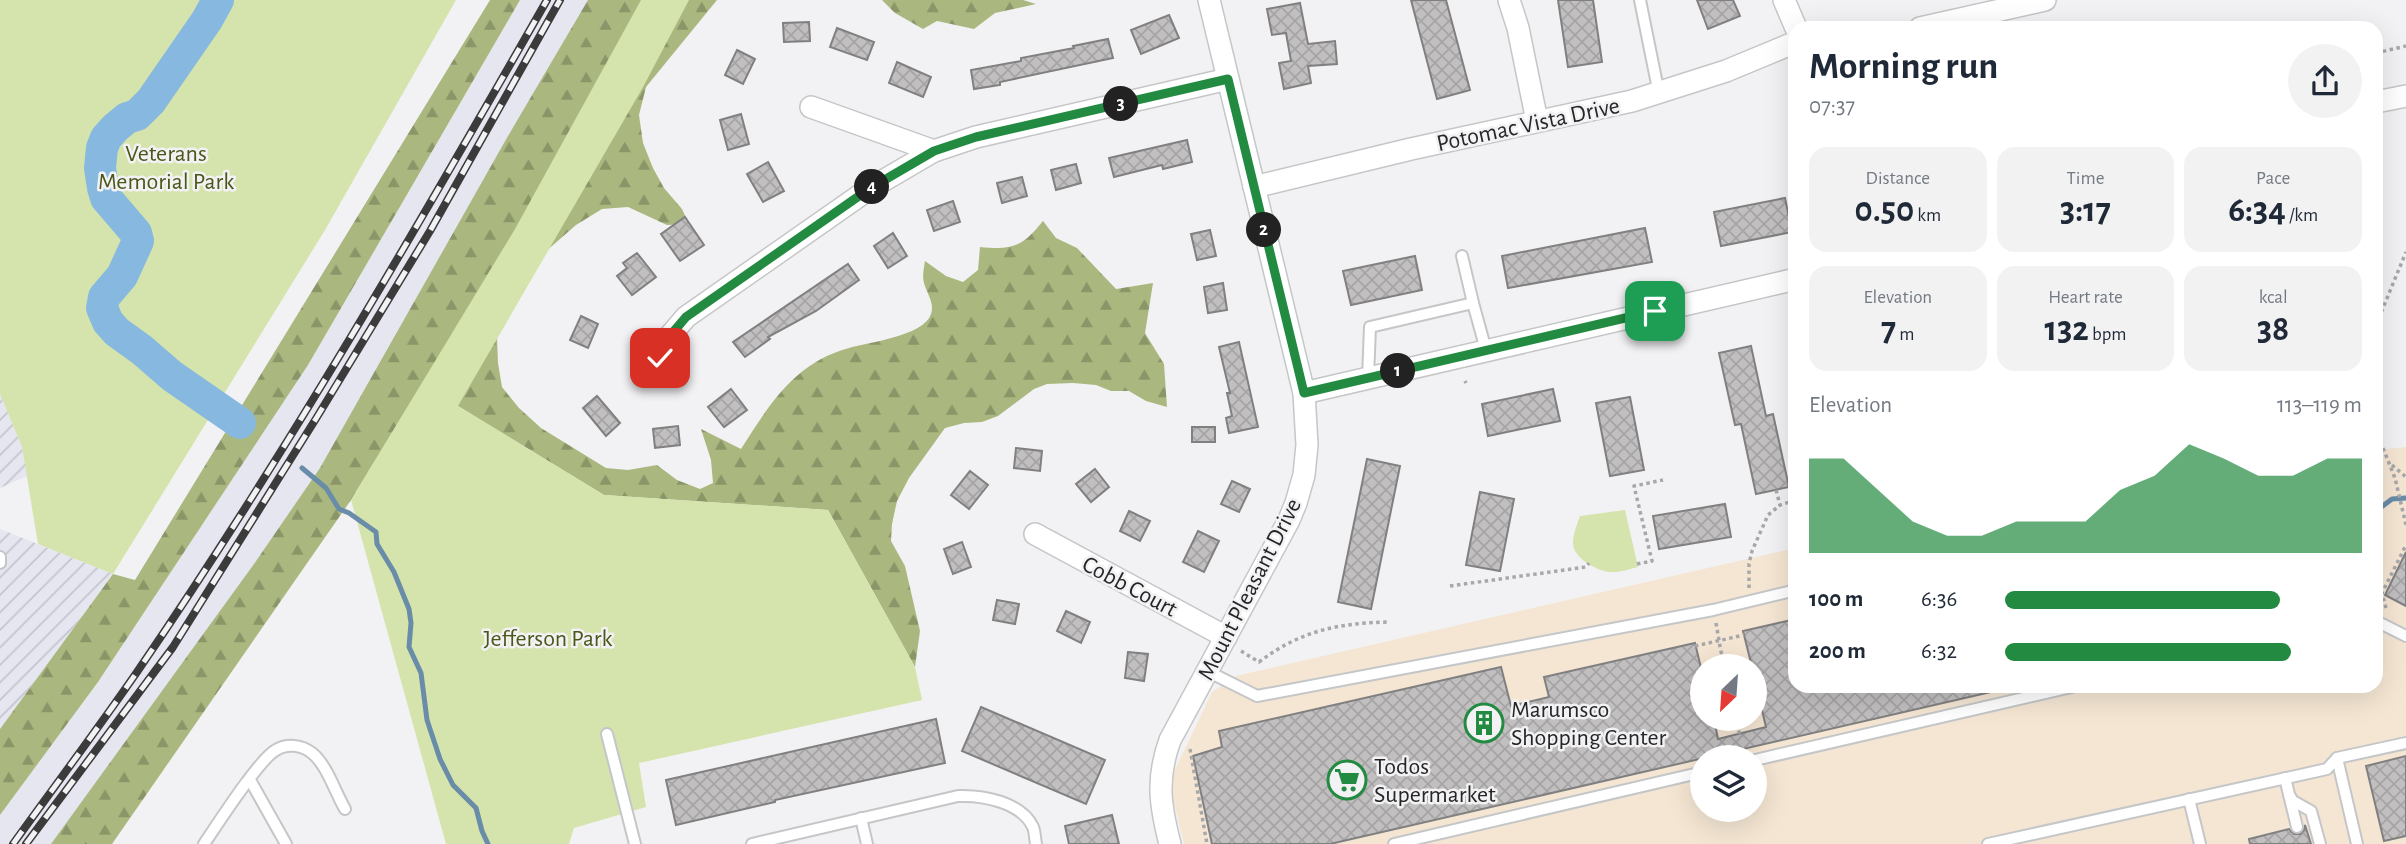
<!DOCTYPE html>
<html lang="en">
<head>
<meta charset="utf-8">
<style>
  body { margin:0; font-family:"Alegreya Sans",sans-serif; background:#f2f2f3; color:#1f2937; height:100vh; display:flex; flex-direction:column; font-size:26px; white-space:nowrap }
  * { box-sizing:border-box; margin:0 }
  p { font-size:23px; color:#747a83 }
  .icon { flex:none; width:38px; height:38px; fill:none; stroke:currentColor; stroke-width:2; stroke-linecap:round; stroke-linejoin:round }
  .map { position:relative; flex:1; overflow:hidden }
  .sheet { position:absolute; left:1788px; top:21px; width:595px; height:672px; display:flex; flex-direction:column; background:#fff; border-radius:21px; box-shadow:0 7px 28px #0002 }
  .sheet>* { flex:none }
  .needle { width:46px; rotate:205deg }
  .buttons { position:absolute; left:1690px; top:654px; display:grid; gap:14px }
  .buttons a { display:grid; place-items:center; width:77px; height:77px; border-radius:50%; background:#fff; box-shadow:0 7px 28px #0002; font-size:35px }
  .pin { position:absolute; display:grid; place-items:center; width:60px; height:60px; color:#fff; margin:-30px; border-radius:14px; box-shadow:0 4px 10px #0006 }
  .km { position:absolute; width:35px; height:35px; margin:-18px; border-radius:50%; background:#222; color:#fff; font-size:19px; line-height:35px; text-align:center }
  .round { display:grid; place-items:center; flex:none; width:74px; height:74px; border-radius:37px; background:#f2f2f3 }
  .headline { display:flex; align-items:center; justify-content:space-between; height:119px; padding:0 21px }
  h1 { font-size:38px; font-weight:700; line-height:52px }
  .figures { display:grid; grid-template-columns:repeat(3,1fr); gap:10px; height:119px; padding:7px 21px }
  .figures div { display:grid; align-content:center; border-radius:18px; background:#f2f2f3; text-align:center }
  .figures b { font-size:35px; font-weight:700 }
  .figures small { font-size:19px; font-weight:400 }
  .figures p { font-size:19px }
  .chart { height:196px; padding:14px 21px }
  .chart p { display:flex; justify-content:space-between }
  .chart svg { width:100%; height:126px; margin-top:7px; fill:#238b41; opacity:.7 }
  ul { padding:0 21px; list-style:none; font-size:23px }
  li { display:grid; grid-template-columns:112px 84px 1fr; align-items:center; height:52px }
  li i { height:18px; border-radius:9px; background:#238b41 }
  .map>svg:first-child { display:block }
</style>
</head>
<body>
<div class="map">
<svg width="2406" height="844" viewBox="0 0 2406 844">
  <defs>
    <pattern id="industrial-furrows" width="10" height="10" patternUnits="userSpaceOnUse" patternTransform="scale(1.75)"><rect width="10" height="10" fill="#e5e6f0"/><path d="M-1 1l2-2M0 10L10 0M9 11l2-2" fill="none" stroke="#c4c5ce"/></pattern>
    <pattern id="forest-firs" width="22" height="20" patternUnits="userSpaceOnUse" patternTransform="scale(1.75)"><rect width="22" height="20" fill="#aab87f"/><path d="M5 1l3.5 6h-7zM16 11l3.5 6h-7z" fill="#8a9568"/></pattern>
    <pattern id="building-cross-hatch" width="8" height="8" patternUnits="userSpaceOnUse" patternTransform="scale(1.75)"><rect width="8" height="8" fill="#c1bfc0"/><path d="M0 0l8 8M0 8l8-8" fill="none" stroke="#a6a4a5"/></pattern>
  </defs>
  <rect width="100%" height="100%" fill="#f2f2f4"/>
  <!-- commercial -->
  <path fill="#f5e6d3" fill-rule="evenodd" d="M2406,447V844H1184L1172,795V776L1212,692L1236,676L1795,548L1796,686H2376L2377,450ZM1703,667H1755V719H1703ZM1703,758H1755V810H1703Z"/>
  <!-- industrial -->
  <g fill="url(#industrial-furrows)">
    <path d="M0,394L22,447L27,476L0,488Z"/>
    <path d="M0,529L113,574L0,729Z"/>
  </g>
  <!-- built -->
  <path fill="#e5e6f0" d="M520,0H606L395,359L79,824L64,844H0V815L98,682L308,365Z"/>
  <!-- forest -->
  <g fill="url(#forest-firs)">
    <path d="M490,0H520L308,365L98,682L0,815V729L113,574L135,580Z"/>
    <path d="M588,0H717L646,87L639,115L643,143L653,168L664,188L682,209L689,224L667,225L628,207L602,209L576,225L512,281L497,337L498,363L502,387L519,408L541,428L606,468L628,470L657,465L677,480L700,489L713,483L711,460L701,429L741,449C770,404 794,363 849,348C869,342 924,336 931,314C935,303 926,292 924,283C922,276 924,268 925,261L946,276L963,282L978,270L980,247C1013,250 1022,247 1043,221L1056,238L1077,248L1116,289L1153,283L1145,333L1164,364L1167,407L1146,401L1129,391H1111L1096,385L1073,383L1047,384L1034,389L998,416L982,422L964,423L945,428L909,478L897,501L892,524L891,541L905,566L920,631L915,667L828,510L604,495L458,406L423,382L351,500L112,844H51L254,564L320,468L508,136Z"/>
    <path d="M882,0H1023L1036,4L995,13L974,29L937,21L923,29L895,13Z"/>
  </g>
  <!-- park -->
  <g fill="#d5e3ac">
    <path d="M0,0H456L325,230L113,574L38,544L22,447L0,394Z"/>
    <path d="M641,0H689L642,89L458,406L604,495L828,510L915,667L922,700L639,763L646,807L574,828L569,844H446L351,500L515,229Z"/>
    <path d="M1625,510L1638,567C1629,569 1619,573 1610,572C1597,571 1573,558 1573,543C1573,535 1577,524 1580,516Z"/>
  </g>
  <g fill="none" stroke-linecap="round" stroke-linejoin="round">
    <!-- stream -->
    <g stroke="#698ca8" stroke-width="5">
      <path d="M302,468L326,488L339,509L349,513L376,532L377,544L394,572L409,609L411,623L409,647L421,673L427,720L440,759L453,785L476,808L482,831L488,844"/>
      <path d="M2376,511L2392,499L2406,498"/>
    </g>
    <!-- river -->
    <path stroke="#86b8e0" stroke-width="32" d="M218,0L207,20L151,101L137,115L127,118L115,128L106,138L102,148L100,168L103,188L106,198L136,233L138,241L122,276L104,297L102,308L108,322L117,332L142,350L172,376L240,423"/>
  </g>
  <!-- building -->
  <g fill="url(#building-cross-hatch)" stroke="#818081" stroke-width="2">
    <path d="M1411,0H1446L1470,90L1437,99Z"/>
    <path d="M1558,0H1593L1602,62L1568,67Z"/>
    <path d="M1697,0H1733L1740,16L1708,29Z"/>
    <path d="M1300,3L1308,44L1335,41L1337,64L1308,66L1311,83L1284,89L1279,63L1291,61L1286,33L1272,35L1267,9Z"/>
    <path d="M1169,15L1179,38L1141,54L1131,30Z"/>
    <path d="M809,22L810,41L784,42L783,23Z"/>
    <path d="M837,28L874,42L867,60L830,47Z"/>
    <path d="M1108,39L1113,58L1000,82V85L974,89L971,70L1021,61V58L1074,48L1073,46Z"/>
    <path d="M737,50L755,59L743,84L725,75Z"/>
    <path d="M897,62L931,77L923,97L889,83Z"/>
    <path d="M741,114L749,144L728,150L720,120Z"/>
    <path d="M1187,140L1192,162L1163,169L1162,165L1114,177L1109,158Z"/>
    <path d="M768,162L784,191L763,202L747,174Z"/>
    <path d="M1076,164L1081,183L1056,190L1051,170Z"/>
    <path d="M1022,177L1027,196L1002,203L997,183Z"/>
    <path d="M1785,198L1792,232L1721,246L1714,212Z"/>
    <path d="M953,201L960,222L934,231L927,210Z"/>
    <path d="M685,217L704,245L680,261L661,234Z"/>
    <path d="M1645,228L1652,262L1508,288L1502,256Z"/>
    <path d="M1210,230L1216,256L1197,260L1191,234Z"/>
    <path d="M893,233L907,256L888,268L874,246Z"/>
    <path d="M637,253L656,277L632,295L617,276L627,268L623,263Z"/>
    <path d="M1415,256L1422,290L1351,305L1343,271Z"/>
    <path d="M848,264L859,280L816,311L768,337L770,339L745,357L733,342Z"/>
    <path d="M1223,283L1227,310L1208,313L1204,287Z"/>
    <path d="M581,316L598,324L588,348L570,340Z"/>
    <path d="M1239,342L1258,427L1229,433L1226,418L1232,416L1227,393H1230L1219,347Z"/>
    <path d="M1751,346L1766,416L1773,414L1789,487L1756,494L1741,424L1735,425L1719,353Z"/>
    <path d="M731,389L747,410L724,427L708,407Z"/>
    <path d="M1553,389L1560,421L1488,436L1482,404Z"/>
    <path d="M597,396L620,423L606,436L583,408Z"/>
    <path d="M1630,397L1644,470L1610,476L1596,403Z"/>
    <path d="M678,426L680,445L655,448L653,429Z"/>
    <rect x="1192" y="427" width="23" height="15"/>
    <path d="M1016,448L1042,451L1040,471L1014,468Z"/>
    <path d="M1367,459L1400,466L1371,609L1338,602Z"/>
    <path d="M1095,469L1109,487L1091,502L1076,484Z"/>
    <path d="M970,471L988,485L969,509L951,495Z"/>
    <path d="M1232,481L1250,489L1239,512L1221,504Z"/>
    <path d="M1480,492L1514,499L1500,571L1466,565Z"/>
    <path d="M1725,504L1731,537L1659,549L1653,516Z"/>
    <path d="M1129,511L1150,521L1140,541L1120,531Z"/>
    <path d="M1198,531L1219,541L1204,572L1183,562Z"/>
    <path d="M962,542L971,567L953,574L944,549Z"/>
    <path d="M2406,552V606L2385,595Z"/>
    <path d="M997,600L1019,604L1015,624L993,620Z"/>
    <path d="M1066,611L1090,622L1081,643L1057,631Z"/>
    <path d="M1796,619V686H1990L1991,692L1330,844H1212L1193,756L1222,747L1219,731L1501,667L1511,706L1549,697L1544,677L1695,643L1703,676V719H1714L1718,739L1766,727L1755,681V667H1752L1743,631Z"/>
    <path d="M1128,652L1148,654L1144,681L1125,678Z"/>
    <path d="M981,707L1105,760L1086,804L962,751Z"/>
    <path d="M936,719L945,763L775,800V802L676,825L666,780Z"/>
    <path d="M2406,756V836L2384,841L2366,766Z"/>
    <path d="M1112,815L1119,844H1069L1065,826Z"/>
    <path d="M2305,825L2311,844H2250L2249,839L2289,829L2294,834H2300L2304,830Z"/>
  </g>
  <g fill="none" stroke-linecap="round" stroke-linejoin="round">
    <defs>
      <g id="lane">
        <path d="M1640,0L1659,94"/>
        <path d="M1462,256L1473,303"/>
        <path d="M1368,378L1370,327L1473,303L1486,350"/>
        <path d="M0,557V563"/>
        <path d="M2376,621L2406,636"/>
        <path d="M1207,671L1257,696L1713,610L1796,590"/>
        <path d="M607,734L635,844"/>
        <path d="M2337,758L2357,844"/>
        <path d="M1755,760L2076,686"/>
        <path d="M2285,778L2297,827"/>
        <path d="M250,780L286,844"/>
        <path d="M2289,795L2293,801L2311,811L2320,844"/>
        <path d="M2189,799L2200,844"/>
        <path d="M861,818L867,844"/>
        <path d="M204,844C217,825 259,759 276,750C287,743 302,745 312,753C327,765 335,792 345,809"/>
        <path d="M752,844L958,796C983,795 1021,802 1033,827C1035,832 1035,839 1036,844"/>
        <path d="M1394,844L1703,772"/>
        <path d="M1988,844L2327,769L2337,758L2406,743"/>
      </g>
      <g id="street">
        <path d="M1509,0L1518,28L1537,121"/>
        <path d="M1784,0L1796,28"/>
        <path d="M1920,28L2045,0"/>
        <path d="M2376,102L2406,96"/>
        <path d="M811,107L934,151"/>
        <path d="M1254,187L1411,149L1632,101L1726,71L1796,42"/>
        <path d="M660,358L663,344L686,317L869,189L934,151L976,137L1228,79"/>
        <path d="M1304,393L1796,279"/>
        <path d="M1035,534L1226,637"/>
        <path d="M1170,844C1160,805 1156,779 1170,740L1289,520L1296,503L1304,475L1307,445L1304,393L1209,0"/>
      </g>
    </defs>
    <!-- lane casing -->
    <use href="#lane" stroke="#c5c6c8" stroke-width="14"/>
    <!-- street casing -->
    <use href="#street" stroke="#c5c6c8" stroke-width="24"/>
    <!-- path -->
    <g stroke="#a8a8aa" stroke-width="3.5" stroke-dasharray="3.5 3.5" stroke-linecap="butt">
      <path d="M2328,27V28"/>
      <path d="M2376,53L2406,46"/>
      <path d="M2376,325L2406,252"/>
      <path d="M1465,381L1466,383"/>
      <path d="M2376,414L2379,438L2395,478L2406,525"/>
      <path d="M2392,465L2406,477"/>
      <path d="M1776,490L1780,505L1796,500"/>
      <path d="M1637,564L1652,561L1634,486L1663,480"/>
      <path d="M1450,586L1586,567L1589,563"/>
      <path d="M1749,588V564L1752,551L1768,515L1780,505"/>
      <path d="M2386,608L2382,593L2406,545"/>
      <path d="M1716,623L1721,652L1730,667"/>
      <path d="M1695,646L1744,635"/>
      <path d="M1241,651L1259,662C1300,631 1338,623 1389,622"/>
      <path d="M1739,734L1740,719"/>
      <path d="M1190,749L1207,844"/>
    </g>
    <!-- lane -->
    <use href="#lane" stroke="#fff" stroke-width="10"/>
    <!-- street -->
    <use href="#street" stroke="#fff" stroke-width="21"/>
    <defs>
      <g id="rail">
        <path d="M13,844C54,787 97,730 137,672C285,456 417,228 547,0"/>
        <path d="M26,844L173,647L317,417L430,231L560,0"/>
      </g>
    </defs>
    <!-- rail casing -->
    <use href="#rail" stroke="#3b3b3c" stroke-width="8"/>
    <!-- rail -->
    <use href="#rail" stroke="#f2f2f4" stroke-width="5" stroke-dasharray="16" stroke-linecap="butt"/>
  </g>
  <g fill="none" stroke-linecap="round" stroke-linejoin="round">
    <defs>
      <path id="route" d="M660,358L663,344L686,317L869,189L934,151L976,137L1228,79L1304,393L1655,311"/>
    </defs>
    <!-- route casing -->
    <use href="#route" stroke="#fff" stroke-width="14"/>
    <!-- route -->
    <use href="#route" stroke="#238b41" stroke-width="9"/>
  </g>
  <!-- icons -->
  <defs>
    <symbol id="building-ring" viewBox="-11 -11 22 22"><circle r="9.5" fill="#f2f2f4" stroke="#238b41" stroke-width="1.5"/><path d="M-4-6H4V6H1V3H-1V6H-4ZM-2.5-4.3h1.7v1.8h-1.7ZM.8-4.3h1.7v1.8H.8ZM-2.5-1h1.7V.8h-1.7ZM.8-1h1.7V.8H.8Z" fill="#238b41"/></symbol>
    <symbol id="supermarket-ring" viewBox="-11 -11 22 22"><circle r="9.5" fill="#f2f2f4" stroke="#238b41" stroke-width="1.5"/><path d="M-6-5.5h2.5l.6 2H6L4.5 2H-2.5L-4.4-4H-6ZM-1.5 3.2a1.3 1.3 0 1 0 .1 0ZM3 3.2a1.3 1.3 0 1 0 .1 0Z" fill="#238b41"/></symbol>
  </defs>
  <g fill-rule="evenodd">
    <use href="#building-ring" x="1462" y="701" width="44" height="44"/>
    <use href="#supermarket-ring" x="1325" y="758" width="44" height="44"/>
  </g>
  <g text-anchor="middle" stroke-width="5" stroke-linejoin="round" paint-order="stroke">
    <!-- street labels -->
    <g font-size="24" fill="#262627" stroke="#f2f2f4">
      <text transform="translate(1528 124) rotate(-12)" y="8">Potomac Vista Drive</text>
      <text transform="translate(1130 586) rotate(28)" y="8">Cobb Court</text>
      <text transform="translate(1249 589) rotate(-63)" y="8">Mount Pleasant Drive</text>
    </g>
    <!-- park labels -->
    <g font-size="24" fill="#4b5719" stroke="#f2f2f4">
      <text x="166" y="161">Veterans<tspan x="166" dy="28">Memorial Park</tspan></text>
      <text x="548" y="646">Jefferson Park</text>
    </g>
    <!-- poi labels -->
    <g font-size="24" fill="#262627" stroke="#f2f2f4" text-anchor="start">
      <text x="1511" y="717">Marumsco<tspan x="1511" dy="28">Shopping Center</tspan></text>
      <text x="1374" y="774">Todos<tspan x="1374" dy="28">Supermarket</tspan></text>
    </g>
  </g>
</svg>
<div class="buttons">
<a><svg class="needle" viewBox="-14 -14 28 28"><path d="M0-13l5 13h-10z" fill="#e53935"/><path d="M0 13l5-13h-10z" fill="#747a83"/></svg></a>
<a><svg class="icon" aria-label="layers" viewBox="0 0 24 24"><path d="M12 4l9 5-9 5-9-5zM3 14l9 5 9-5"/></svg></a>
</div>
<div class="pin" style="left:1655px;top:311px;background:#1e9e55"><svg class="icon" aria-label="arrive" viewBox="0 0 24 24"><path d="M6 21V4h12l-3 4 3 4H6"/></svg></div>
<div class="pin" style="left:660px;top:358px;background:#d93025"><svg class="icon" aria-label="check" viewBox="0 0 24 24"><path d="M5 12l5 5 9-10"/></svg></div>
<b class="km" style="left:1398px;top:371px">1</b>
<b class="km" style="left:1264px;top:230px">2</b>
<b class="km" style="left:1121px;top:104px">3</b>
<b class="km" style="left:872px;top:187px">4</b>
<section class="sheet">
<div class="headline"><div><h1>Morning run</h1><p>07:37</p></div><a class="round"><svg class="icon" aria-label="share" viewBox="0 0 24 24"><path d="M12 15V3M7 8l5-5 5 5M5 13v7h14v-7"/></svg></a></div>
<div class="figures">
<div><p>Distance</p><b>0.50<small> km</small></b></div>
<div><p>Time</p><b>3:17</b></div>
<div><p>Pace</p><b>6:34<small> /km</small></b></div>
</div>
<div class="figures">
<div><p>Elevation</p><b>7<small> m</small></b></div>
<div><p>Heart rate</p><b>132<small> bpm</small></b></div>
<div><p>kcal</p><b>38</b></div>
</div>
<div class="chart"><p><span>Elevation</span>113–119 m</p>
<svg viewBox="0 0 160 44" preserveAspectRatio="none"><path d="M0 44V11L10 11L20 22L30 33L40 38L50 38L60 33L70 33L80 33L90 22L100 17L110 6L120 11L130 17L140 17L150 11L160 11V44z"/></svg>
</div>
<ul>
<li><b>100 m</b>6:36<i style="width:77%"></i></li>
<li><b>200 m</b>6:32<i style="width:80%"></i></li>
</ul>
</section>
</div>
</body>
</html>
